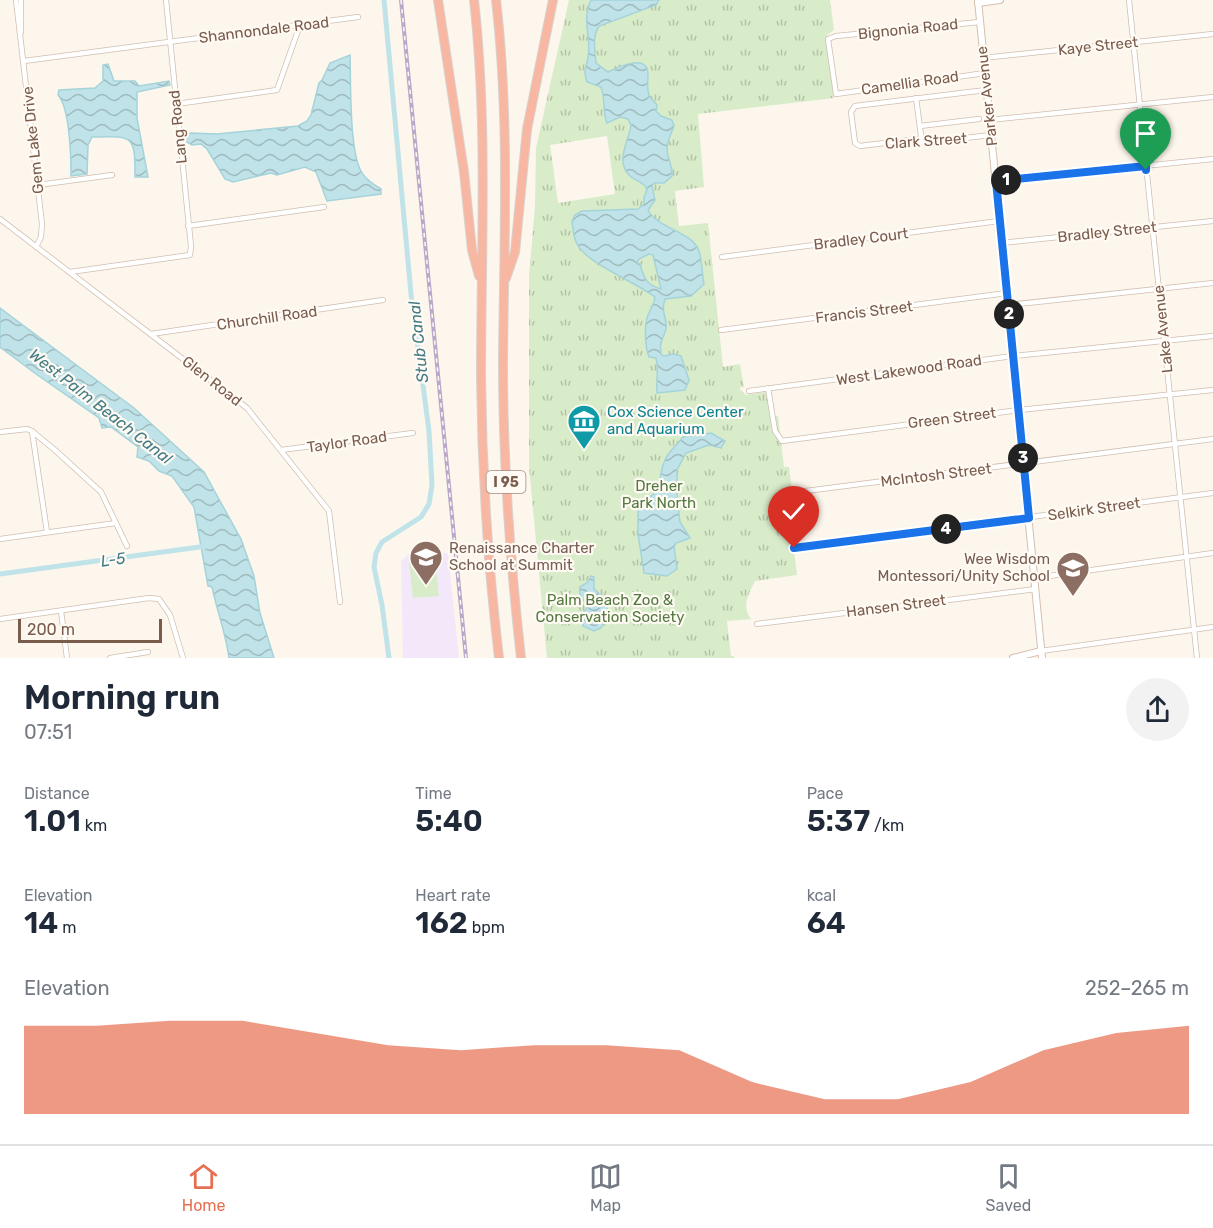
<!DOCTYPE html>
<html lang="en">
<head>
<meta charset="utf-8">
<style>
  body { margin:0; font-family:Rubik,sans-serif; background:#f2f2f3; color:#1f2937; height:100vh; display:flex; flex-direction:column; font-size:22px; white-space:nowrap }
  * { box-sizing:border-box; margin:0 }
  p { font-size:20px; color:#747a83 }
  .icon { flex:none; width:33px; height:33px; fill:none; stroke:currentColor; stroke-width:2; stroke-linecap:round; stroke-linejoin:round }
  .map { position:relative; height:658px; overflow:hidden }
  .drawer { display:flex; flex-direction:column; background:#fff; flex:1 }
  .drawer>* { flex:none }
  .scale { position:absolute; left:18px; bottom:15px; width:144px; box-sizing:border-box; padding-left:6px; border:3px solid #7a5c4d; border-top:0; font-size:16px; line-height:21px; white-space:nowrap; color:#7a5c4d; -webkit-text-stroke:4px #fffaf3; paint-order:stroke }
  .pin { position:absolute; display:grid; place-items:center; width:51px; height:51px; color:#fff; margin:-62px -26px; border-radius:50% 50% 50% 0; rotate:-45deg; box-shadow:0 0 6px #0007 }
  .pin .icon { rotate:45deg }
  .km { position:absolute; width:30px; height:30px; margin:-15px; border-radius:50%; background:#222; color:#fff; font-size:16px; line-height:30px; text-align:center }
  .round { display:grid; place-items:center; flex:none; width:63px; height:63px; border-radius:32px; background:#f2f2f3 }
  .summary { display:flex; align-items:center; justify-content:space-between; height:102px; padding:0 24px }
  h1 { font-size:33px; font-weight:600; line-height:45px }
  .metrics { display:grid; grid-template-columns:repeat(3,1fr); gap:9px; height:102px; padding:6px 24px }
  .metrics div { display:grid; align-content:center }
  .metrics b { font-size:30px; font-weight:600 }
  .metrics small { font-size:16px; font-weight:400 }
  .metrics p { font-size:16px }
  .chart { height:168px; padding:12px 24px }
  .chart p { display:flex; justify-content:space-between }
  .chart svg { width:100%; height:108px; margin-top:6px; fill:#e76f51; opacity:.7 }
  .menu { display:flex; justify-content:space-around; align-items:center; height:84px; border-top:2px solid #e0e1e3; background:#fff; font-size:16px; color:#747a83 }
  .menu a { display:grid; justify-items:center; gap:3px }
  .menu .on { color:#e76f51 }
  .map>svg:first-child { display:block }
</style>
</head>
<body>
<div class="map">
<svg width="1213" height="658" viewBox="0 0 1213 658">
  <defs>
    <pattern id="grass-tufts" width="24" height="20" patternUnits="userSpaceOnUse" patternTransform="scale(1.5)"><rect width="24" height="20" fill="#d8ecc9"/><path d="M3 7l-1-3M5 7V3M7 7l1-3M15 17l-1-3M17 17v-4M19 17l1-3" fill="none" stroke="#b4c2a5"/></pattern>
    <pattern id="water-waves" width="16" height="10" patternUnits="userSpaceOnUse" patternTransform="scale(1.5)"><rect width="16" height="10" fill="#bfe3e8"/><path d="M0 5q4-4 8 0t8 0" fill="none" stroke="#a0bbbe"/></pattern>
  </defs>
  <rect width="100%" height="100%" fill="#fdf6ec"/>
  <!-- education -->
  <path fill="#f3e8fa" d="M440,551L448,554L459,658H403L401,561L409,554Z"/>
  <!-- grass -->
  <path fill="url(#grass-tufts)" fill-rule="evenodd" d="M569,0H830L834,30L827,35L834,98L698,114L704,187L675,191L679,226L708,223L723,367L740,364L744,387L739,388L746,395L771,391L775,416H778L784,467H789L792,489L787,490L797,575L755,581C749,594 741,606 751,619L727,621L731,656H734V658H547L529,467V276L535,206L536,148ZM607,136L615,194L558,203L550,145Z"/>
  <!-- garden -->
  <path fill="#d8ecc9" d="M435,560L439,596L413,598L409,563Z"/>
  <!-- water -->
  <g fill="url(#water-waves)" stroke="#a5d3da" stroke-width="1.5" fill-rule="evenodd">
    <path d="M591,0H659L656,5L599,26C592,36 595,51 596,63L608,72C618,67 648,53 648,74C648,81 646,90 650,97C652,100 655,102 657,105L656,111L661,116L672,120L674,126C670,136 665,146 668,156C670,164 673,169 672,176L664,183H654L652,186L655,200L648,210C658,229 693,232 699,251C702,261 702,274 704,284L691,296L665,299C660,313 668,318 666,329C663,340 659,341 661,354L664,356L673,354L681,356L689,380L685,390L657,393C656,381 659,369 656,358L649,357C645,348 644,325 648,315C651,308 654,305 655,297C636,282 587,264 577,244C573,237 573,228 572,221L575,215L582,211L638,209L644,204V198L647,189C644,182 635,181 629,175C615,160 629,141 631,125L628,119L620,117L607,123C602,111 606,100 601,87L587,82C583,71 586,68 588,58C592,37 581,22 591,0ZM649,254L653,255L661,289C647,285 644,279 640,264L637,263L639,259Z"/>
    <path d="M350,55C351,82 349,149 361,171C365,179 373,184 381,189V194L327,201L316,172L305,167L277,175L271,173L233,182L225,179L207,149L201,144L192,145L185,141L190,133L217,134L298,126L307,121L311,115L319,83L322,80L330,63Z"/>
    <path d="M108,64L114,81H135L139,86L169,81L170,85L137,92V118L148,177H135C135,135 134,136 92,137L88,145L87,174L71,176C71,158 70,108 58,95L59,90L95,88L103,81V65Z"/>
    <path d="M0,308L134,408L204,472L241,539L254,576L260,613L274,658H229C226,634 217,611 212,587L208,586L194,507L172,476L159,471L149,461L137,457L138,447L111,427L102,428L99,418L36,374L0,347Z"/>
    <path d="M711,433L725,441L721,448L709,445L686,453L677,470V498L680,522L690,538L676,543L674,547L677,569L667,576L644,573L638,534V502C667,493 655,482 665,460C668,452 678,444 683,437Z"/>
    <path d="M591,576L594,577V589L607,601V618L601,628L594,631L583,626V614L587,607C584,598 578,597 580,587L588,582Z"/>
  </g>
  <g fill="none" stroke-linecap="round" stroke-linejoin="round">
    <!-- canal -->
    <g stroke="#bfe3e8" stroke-width="5">
      <path d="M384,0L411,294L429,431L432,485L429,504L421,517L382,542L376,553L374,567L382,605L389,658"/>
      <path d="M0,574L207,546"/>
    </g>
    <defs>
      <g id="street">
        <path d="M16,0L42,224L41,237L36,247"/>
        <path d="M21,0V32"/>
        <path d="M1129,0L1197,658"/>
        <path d="M980,22L836,36L828,39L836,94L985,73"/>
        <path d="M983,58L1213,34"/>
        <path d="M24,61L358,17"/>
        <path d="M986,90L855,106L851,112L855,143L860,146L917,139L922,143L991,135"/>
        <path d="M916,98L922,143"/>
        <path d="M176,104L277,90L300,25"/>
        <path d="M989,120L1213,97"/>
        <path d="M920,126L979,119"/>
        <path d="M995,181L1213,159"/>
        <path d="M38,185L112,175"/>
        <path d="M0,219L247,408L329,511L340,602"/>
        <path d="M188,226L324,207"/>
        <path d="M1002,243L1213,221"/>
        <path d="M722,257L999,221"/>
        <path d="M70,272L190,255L191,246L166,0"/>
        <path d="M1008,305L1213,283"/>
        <path d="M721,330L1007,293"/>
        <path d="M151,334L383,300"/>
        <path d="M768,388L775,431L782,441L1019,410L1213,390"/>
        <path d="M749,391L1013,356L1213,336"/>
        <path d="M32,431L47,532"/>
        <path d="M0,432L27,429L32,431L56,451L101,492L127,546"/>
        <path d="M1213,439L790,493L785,497L792,545L794,548L1213,493"/>
        <path d="M281,450L413,433"/>
        <path d="M0,539L116,523"/>
        <path d="M1035,578L1213,553"/>
        <path d="M61,611L67,658"/>
        <path d="M0,619L149,598L159,599L170,615L183,658"/>
        <path d="M757,624L1036,589"/>
        <path d="M1041,651L1213,627"/>
        <path d="M110,658L148,652"/>
      </g>
      <g id="secondary">
        <path d="M978,0L1042,658"/>
        <path d="M978,3L1000,0"/>
        <path d="M1013,658L1041,651"/>
      </g>
      <g id="highway">
        <path d="M438,0L464,172L472,250L479,276"/>
        <path d="M474,0C488,125 481,251 481,377C482,471 488,565 499,658"/>
        <path d="M496,0C510,120 504,242 503,363C503,462 510,560 521,658"/>
        <path d="M506,278L515,252L527,129L553,0"/>
      </g>
    </defs>
    <!-- street casing -->
    <use href="#street" stroke="#d1beb0" stroke-width="6"/>
    <!-- secondary casing -->
    <use href="#secondary" stroke="#d6c0b0" stroke-width="8"/>
    <!-- highway casing -->
    <use href="#highway" stroke="#dad1cd" stroke-width="10"/>
    <!-- street -->
    <use href="#street" stroke="#fff" stroke-width="4.5"/>
    <!-- secondary -->
    <use href="#secondary" stroke="#fff" stroke-width="6"/>
    <!-- highway -->
    <use href="#highway" stroke="#f7b7a3" stroke-width="8"/>
    <defs>
      <path id="rail" d="M401,0L466,658"/>
    </defs>
    <!-- rail casing -->
    <use href="#rail" stroke="#b9a8c9" stroke-width="4"/>
    <!-- rail -->
    <use href="#rail" stroke="#fffaf3" stroke-width="1.5" stroke-dasharray="4.5" stroke-linecap="butt"/>
  </g>
  <g fill="none" stroke-linecap="round" stroke-linejoin="round">
    <defs>
      <path id="route" d="M794,548L1029,518L996,181L1146,166V170"/>
    </defs>
    <!-- route casing -->
    <use href="#route" stroke="#fff" stroke-width="12"/>
    <!-- route -->
    <use href="#route" stroke="#1a73e8" stroke-width="8"/>
  </g>
  <!-- icons -->
  <defs>
    <symbol id="museum-pin" viewBox="-11 -11 22 30"><path d="M0 17L-7.5 6A9.5 9.5 0 1 1 7.5 6Z" fill="#0f9aa8" stroke="#fffaf3"/><path d="M0-6L6-3V-2H-6V-3ZM-5-1h2V3h-2ZM-1-1h2V3h-2ZM3-1h2V3H3ZM-6 4H6V6H-6Z" fill="#fff"/></symbol>
    <symbol id="school-pin" viewBox="-11 -11 22 30"><path d="M0 17L-7.5 6A9.5 9.5 0 1 1 7.5 6Z" fill="#8d6e63" stroke="#fffaf3"/><path d="M0-5L7-2L0 1L-7-2ZM-4 1L0 2.5L4 1V4Q0 6-4 4Z" fill="#fff"/></symbol>
  </defs>
  <g fill-rule="evenodd">
    <use href="#museum-pin" x="565" y="402" width="38" height="52"/>
    <use href="#school-pin" x="407" y="538" width="38" height="52"/>
    <use href="#school-pin" x="1054" y="549" width="38" height="52"/>
  </g>
  <g text-anchor="middle" stroke-width="4.5" stroke-linejoin="round" paint-order="stroke">
    <!-- shield labels -->
    <rect fill="#fffaf3" stroke="#a28b7f" stroke-width="1.5" x="486.5" y="471" width="39" height="22" rx="4.5"/>
    <g font-size="14" font-weight="bold" fill="#7a5c4d">
      <text x="506" y="487">I 95</text>
    </g>
    <!-- street labels -->
    <g font-size="15" fill="#7a5c4d" stroke="#fffaf3">
      <text transform="translate(908 29) rotate(-6)" y="5">Bignonia Road</text>
      <text transform="translate(264 30) rotate(-7)" y="5">Shannondale Road</text>
      <text transform="translate(1098 46) rotate(-6)" y="5">Kaye Street</text>
      <text transform="translate(910 83) rotate(-8)" y="5">Camellia Road</text>
      <text transform="translate(987 96) rotate(-96)" y="5">Parker Avenue</text>
      <text transform="translate(178 127) rotate(-96)" y="5">Lang Road</text>
      <text transform="translate(33 140) rotate(-96)" y="5">Gem Lake Drive</text>
      <text transform="translate(926 141) rotate(-4)" y="5">Clark Street</text>
      <text transform="translate(1107 232) rotate(-6)" y="5">Bradley Street</text>
      <text transform="translate(861 239) rotate(-7)" y="5">Bradley Court</text>
      <text transform="translate(864 312) rotate(-7)" y="5">Francis Street</text>
      <text transform="translate(267 318) rotate(-8)" y="5">Churchill Road</text>
      <text transform="translate(1163 329) rotate(-96)" y="5">Lake Avenue</text>
      <text transform="translate(909 370) rotate(-8)" y="5">West Lakewood Road</text>
      <text transform="translate(212 381) rotate(38)" y="5">Glen Road</text>
      <text transform="translate(952 418) rotate(-7)" y="5">Green Street</text>
      <text transform="translate(347 442) rotate(-8)" y="5">Taylor Road</text>
      <text transform="translate(936 475) rotate(-7)" y="5">McIntosh Street</text>
      <text transform="translate(1094 509) rotate(-8)" y="5">Selkirk Street</text>
      <text transform="translate(896 606) rotate(-7)" y="5">Hansen Street</text>
    </g>
    <!-- culture labels -->
    <g font-size="15" fill="#0d838f" stroke="#fffaf3" text-anchor="start">
      <text x="607" y="417">Cox Science Center<tspan x="607" dy="17">and Aquarium</tspan></text>
    </g>
    <!-- park labels -->
    <g font-size="15" fill="#537a41" stroke="#fffaf3">
      <text x="659" y="491">Dreher<tspan x="659" dy="17">Park North</tspan></text>
      <text x="610" y="605">Palm Beach Zoo &amp;<tspan x="610" dy="17">Conservation Society</tspan></text>
    </g>
    <!-- education labels -->
    <g font-size="15" fill="#785e54" stroke="#fffaf3" text-anchor="start">
      <text x="449" y="553">Renaissance Charter<tspan x="449" dy="17">School at Summit</tspan></text>
      <text x="1050" y="564" text-anchor="end">Wee Wisdom<tspan x="1050" dy="17">Montessori/Unity School</tspan></text>
    </g>
    <!-- water labels -->
    <g font-size="16" font-style="italic" fill="#437c86" stroke="#fffaf3">
      <text transform="translate(418 342) rotate(-96)" y="6">Stub Canal</text>
      <text transform="translate(101 406) rotate(38)" y="6">West Palm Beach Canal</text>
      <text transform="translate(113 559) rotate(-8)" y="6">L-5</text>
    </g>
  </g>
</svg>
<div class="scale">200 m</div>
<div class="pin" style="left:1146px;top:170px;background:#1e9e55"><svg class="icon" aria-label="arrive" viewBox="0 0 24 24"><path d="M6 21V4h12l-3 4 3 4H6"/></svg></div>
<div class="pin" style="left:794px;top:548px;background:#d93025"><svg class="icon" aria-label="check" viewBox="0 0 24 24"><path d="M5 12l5 5 9-10"/></svg></div>
<b class="km" style="left:1006px;top:180px">1</b>
<b class="km" style="left:1009px;top:314px">2</b>
<b class="km" style="left:1023px;top:458px">3</b>
<b class="km" style="left:946px;top:529px">4</b>
</div>
<section class="drawer">
<div class="summary"><div><h1>Morning run</h1><p>07:51</p></div><a class="round"><svg class="icon" aria-label="share" viewBox="0 0 24 24"><path d="M12 15V3M7 8l5-5 5 5M5 13v7h14v-7"/></svg></a></div>
<div class="metrics">
<div><p>Distance</p><b>1.01<small> km</small></b></div>
<div><p>Time</p><b>5:40</b></div>
<div><p>Pace</p><b>5:37<small> /km</small></b></div>
</div>
<div class="metrics">
<div><p>Elevation</p><b>14<small> m</small></b></div>
<div><p>Heart rate</p><b>162<small> bpm</small></b></div>
<div><p>kcal</p><b>64</b></div>
</div>
<div class="chart"><p><span>Elevation</span>252–265 m</p>
<svg viewBox="0 0 160 44" preserveAspectRatio="none"><path d="M0 44V8L10 8L20 6L30 6L40 11L50 16L60 18L70 16L80 16L90 18L100 31L110 38L120 38L130 31L140 18L150 11L160 8V44z"/></svg>
</div>
</section>
<nav class="menu">
<a class="on"><svg class="icon" aria-label="home" viewBox="0 0 24 24"><path d="M3 11l9-7 9 7M6 9v11h12V9"/></svg>Home</a>
<a><svg class="icon" aria-label="map" viewBox="0 0 24 24"><path d="M3 6l6-2 6 2 6-2v14l-6 2-6-2-6 2zM9 4v14M15 6v14"/></svg>Map</a>
<a><svg class="icon" aria-label="saved" viewBox="0 0 24 24"><path d="M7 4h10v16l-5-4-5 4z"/></svg>Saved</a>
</nav>
</body>
</html>
